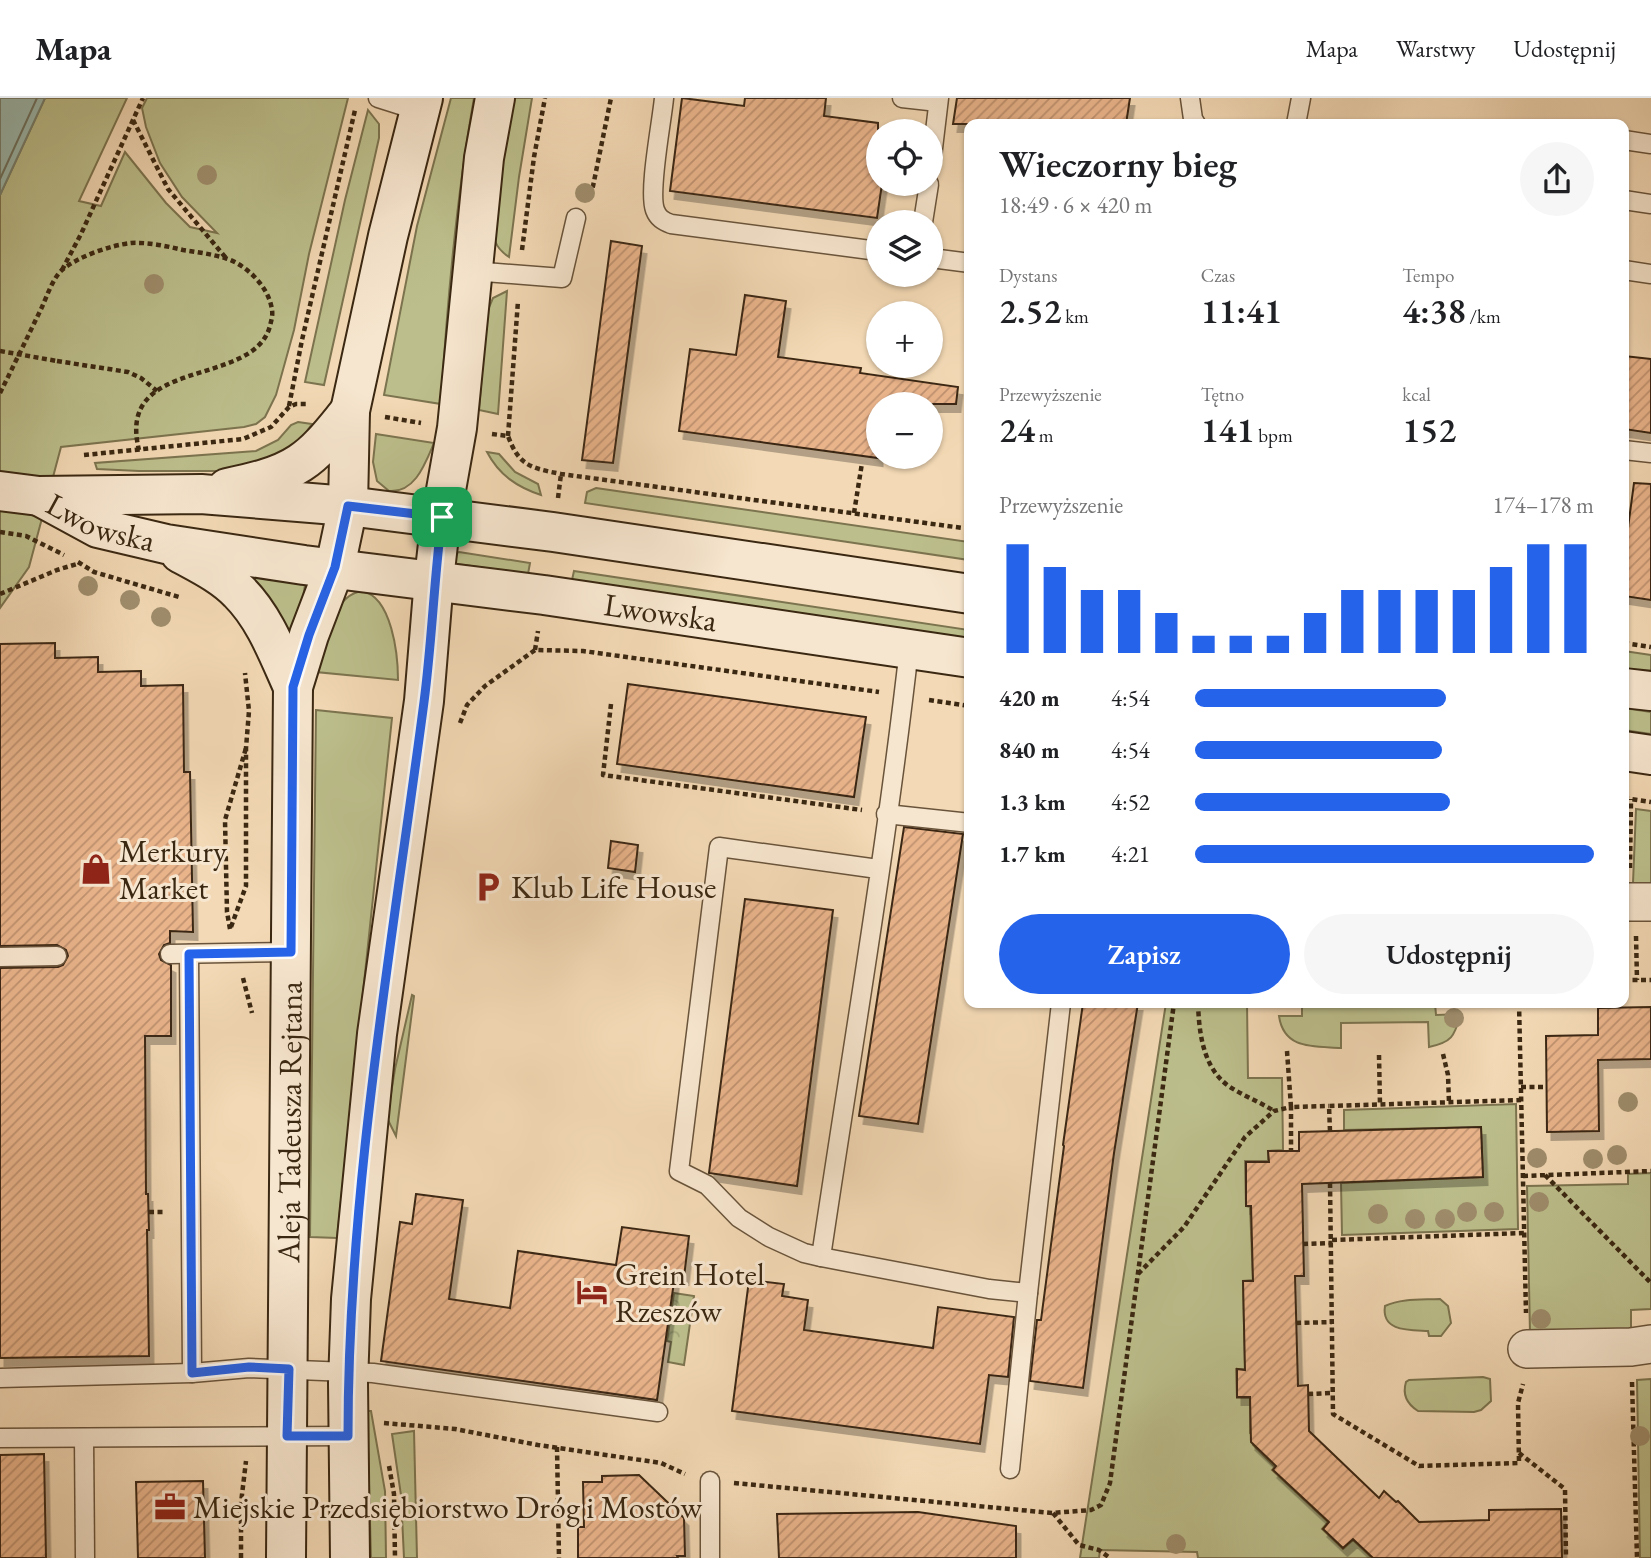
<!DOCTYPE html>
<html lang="pl">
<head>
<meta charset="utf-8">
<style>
  body { margin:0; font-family:"EB Garamond",serif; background:#f6f6f6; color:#202124; height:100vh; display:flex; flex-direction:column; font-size:26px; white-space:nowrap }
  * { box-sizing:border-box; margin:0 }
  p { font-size:23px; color:#757577 }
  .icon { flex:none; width:38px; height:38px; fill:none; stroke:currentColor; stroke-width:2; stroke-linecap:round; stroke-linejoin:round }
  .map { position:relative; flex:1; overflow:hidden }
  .side { position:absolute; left:964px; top:21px; width:665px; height:889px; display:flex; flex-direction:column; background:#fff; border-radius:14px; box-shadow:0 2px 5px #0004 }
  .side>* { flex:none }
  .buttons { position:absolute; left:866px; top:21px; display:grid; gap:14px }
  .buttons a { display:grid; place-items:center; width:77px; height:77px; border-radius:50%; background:#fff; box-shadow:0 2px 5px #0004; font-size:35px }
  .pin { position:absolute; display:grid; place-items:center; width:60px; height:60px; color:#fff; margin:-30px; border-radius:14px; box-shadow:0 4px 10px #0006 }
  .round { display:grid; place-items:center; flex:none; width:74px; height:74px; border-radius:37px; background:#f6f6f6 }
  .headline { display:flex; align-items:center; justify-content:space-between; height:119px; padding:0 35px }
  h1 { font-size:38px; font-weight:600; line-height:52px }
  .stats { display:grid; grid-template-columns:repeat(3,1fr); gap:10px; height:119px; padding:7px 35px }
  .stats div { display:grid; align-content:center }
  .stats b { font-size:35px; font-weight:600 }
  .stats small { font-size:19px; font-weight:400 }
  .stats p { font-size:19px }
  .chart { height:196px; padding:14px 35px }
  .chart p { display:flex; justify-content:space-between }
  .chart svg { width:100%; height:126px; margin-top:7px; stroke:#2563eb; stroke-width:6 }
  .primary-button { display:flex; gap:14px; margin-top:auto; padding:14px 35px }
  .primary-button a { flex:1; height:80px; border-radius:42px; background:#2563eb; color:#fff; font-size:28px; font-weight:600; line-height:80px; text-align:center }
  .primary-button a+a { background:#f6f6f6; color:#202124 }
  ul { padding:0 35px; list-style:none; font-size:23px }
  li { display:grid; grid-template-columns:112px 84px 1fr; align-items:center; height:52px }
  li i { height:18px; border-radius:9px; background:#2563eb }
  header { display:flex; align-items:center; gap:42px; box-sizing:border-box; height:98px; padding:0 35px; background:#fff; border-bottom:2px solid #e0e0e0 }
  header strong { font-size:33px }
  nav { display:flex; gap:38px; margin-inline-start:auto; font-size:24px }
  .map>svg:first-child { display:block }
</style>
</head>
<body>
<header>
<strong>Mapa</strong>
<nav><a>Mapa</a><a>Warstwy</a><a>Udostępnij</a></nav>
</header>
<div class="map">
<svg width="1651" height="1460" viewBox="0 0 1651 1460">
  <defs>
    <pattern id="forest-crowns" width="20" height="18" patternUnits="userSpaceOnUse" patternTransform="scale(1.75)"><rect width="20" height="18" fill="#bcbf8c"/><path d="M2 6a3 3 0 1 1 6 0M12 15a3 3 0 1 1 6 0" fill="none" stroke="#a2a478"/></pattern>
    <pattern id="building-hatch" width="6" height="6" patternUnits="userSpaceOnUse" patternTransform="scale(1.75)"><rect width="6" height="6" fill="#eab48b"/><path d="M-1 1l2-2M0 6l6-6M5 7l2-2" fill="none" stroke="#bf9270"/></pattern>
    <filter id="shadow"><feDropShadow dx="4.5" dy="8" stdDeviation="0" flood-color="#0004"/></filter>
  </defs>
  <rect width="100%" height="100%" fill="#f3d9b5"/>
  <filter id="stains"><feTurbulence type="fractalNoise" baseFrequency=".00286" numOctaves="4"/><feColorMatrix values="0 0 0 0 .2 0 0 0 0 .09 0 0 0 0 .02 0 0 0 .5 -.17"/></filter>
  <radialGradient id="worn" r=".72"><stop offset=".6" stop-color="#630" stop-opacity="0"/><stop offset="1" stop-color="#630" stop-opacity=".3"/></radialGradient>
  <!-- grass -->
  <g fill="#bcbf8c" stroke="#7c744f" stroke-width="2">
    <path d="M45,0H127L79,103L101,108L125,54L166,105L190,129L217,135L182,99L160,65L146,29L142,10L147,0H348L309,156L294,232L276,297L265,319L256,326L244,329L61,349L29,469L0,510V97Z"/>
    <path d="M451,0H474C456,101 447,204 441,306L384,297L417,128Z"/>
    <path d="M514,0H532L519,79L509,159C503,155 498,151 495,143C488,122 509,27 514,0Z"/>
    <path d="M368,12L379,26V40L324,287L305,284L345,102Z"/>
    <path d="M507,193L498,316L479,312L487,214L493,200Z"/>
    <path d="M298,324L312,326L296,348L248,373H139L97,371L95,365L256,353L278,342L291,327Z"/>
    <path d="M376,336L434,345C425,366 415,395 389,393L377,383L373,364Z"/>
    <path d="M487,354L499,356L515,374L538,386L541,397C517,389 499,377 487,354Z"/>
    <path d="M596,390L969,444V462L585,405L587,394Z"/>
    <path d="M459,454L530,465L528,476L457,466L454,463V456Z"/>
    <path d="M574,473L969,532V541L572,482Z"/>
    <path d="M252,478L305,487L300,519L290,546L250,480Z"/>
    <path d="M362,493C392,499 398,557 398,582L316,574C324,548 330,498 362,493Z"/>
    <path d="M1624,553L1651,557V576L1624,572Z"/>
    <path d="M1624,610L1651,614V636L1624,632Z"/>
    <path d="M316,612L392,620L337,1140L310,1139Z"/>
    <path d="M1636,711L1651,713V785H1633Z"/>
    <path d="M412,897L414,898L396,1038L387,1020L395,971Z"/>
    <path d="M1166,905H1247L1248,980H1282L1283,1052L1268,1053V1063H1245L1246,1108L1250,1109L1253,1182L1243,1183L1245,1271H1236L1237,1300H1250V1335L1257,1342L1253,1347L1275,1369L1272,1372L1328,1424L1322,1431L1343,1451L1353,1442L1372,1460H1198L1197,1454L1100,1452L1099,1460H1080Z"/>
    <path d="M1302,905H1435L1436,917L1461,916C1454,938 1453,944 1429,949L1428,924L1341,925V950C1314,948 1284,952 1279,918H1302Z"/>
    <path d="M1516,1006L1518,1131L1342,1137L1341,1085L1483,1079L1481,1029L1344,1032V1012Z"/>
    <path d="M1651,1075V1211L1631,1212V1232L1530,1235L1527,1088L1628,1086V1076Z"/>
    <path d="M1440,1201L1448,1208L1451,1225L1441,1238H1429L1428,1233C1410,1232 1381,1234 1385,1208C1402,1200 1422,1202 1440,1201Z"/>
    <path d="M1483,1279L1490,1281L1491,1303L1481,1312L1474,1314L1418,1313C1407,1306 1402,1297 1406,1284L1409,1282Z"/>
    <path d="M1651,1281V1460H1640L1637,1282Z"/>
    <path d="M367,1313H371L385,1393L386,1460H371Z"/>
    <path d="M414,1333L417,1460H404L401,1397L392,1336Z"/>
  </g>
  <!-- forest -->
  <path fill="url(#forest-crowns)" stroke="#7c744f" stroke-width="2" d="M674,1195L694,1198L684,1267L668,1264L671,1244L667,1243Z"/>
  <!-- water -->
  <path fill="#9bbaaf" stroke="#758070" stroke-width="2" d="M0,0H45L0,97Z"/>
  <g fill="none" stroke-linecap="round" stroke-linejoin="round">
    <!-- shore -->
    <path stroke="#6b7160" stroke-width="2" d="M0,81L37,0"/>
  </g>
  <!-- building -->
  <g fill="url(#building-hatch)" stroke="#3b2812" stroke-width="2" filter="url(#shadow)">
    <path d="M682,0L744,8L745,0H826L824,18L878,25V86H882L877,120L670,93Z"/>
    <path d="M957,0H1130L1126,26H953Z"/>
    <path d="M611,143L642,148L613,365L582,362Z"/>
    <path d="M745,197L786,203L778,259L861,270L860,275L958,289L956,306H878V360L679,333L690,251L736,257Z"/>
    <path d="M1624,258L1651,261V335L1624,331Z"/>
    <path d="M1634,385L1651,386V502L1624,498V437H1627Z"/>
    <path d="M55,545V560L98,559V574L141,573V588L183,587L184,674H190L193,834L170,833V845L164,847L159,856L161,862L171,867V938H145L146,1096H148L149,1132H147L149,1258L0,1260V870L58,869L63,867L68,858L66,852L57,847L0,848V546Z"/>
    <path d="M628,586L866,619L854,699L617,666Z"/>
    <path d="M904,729L963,736L918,1026L859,1018Z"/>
    <path d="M611,743L638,747L635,774L608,770Z"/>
    <path d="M745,801L833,812L797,1088L709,1075Z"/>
    <path d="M1083,905H1138L1114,1055L1083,1290L1030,1283L1037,1222H1041L1064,1048L1063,1047Z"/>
    <path d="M1651,909V961L1598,962L1599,1033L1547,1034L1546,938L1598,937V910Z"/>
    <path d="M1481,1029L1483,1079L1302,1086L1304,1178H1295L1298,1288L1308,1287L1309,1333L1379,1400L1384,1393L1396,1404L1398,1403L1419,1424L1489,1422V1412L1561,1411L1562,1460H1373L1353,1441L1343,1450L1323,1431L1329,1424L1273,1372L1276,1368L1251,1344L1250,1299H1237V1271L1245,1272L1243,1183H1253L1251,1108H1246V1064H1269L1268,1053H1299V1034Z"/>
    <path d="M416,1096L463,1102L449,1201L510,1210L518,1153L616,1167L622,1129L689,1138L684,1179L675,1177L657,1302L381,1263L400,1124L412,1126Z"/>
    <path d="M749,1182L784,1186L782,1198L808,1202L804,1232L933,1250L938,1209L1014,1219L1008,1279L989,1277L980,1346L732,1313Z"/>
    <path d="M44,1356L46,1460H0V1357Z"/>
    <path d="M639,1377L684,1420L685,1458H677L678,1460H578V1429H584L583,1384H602V1378Z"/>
    <path d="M203,1383L205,1460H138L136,1384Z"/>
    <path d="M918,1414L1016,1428V1460H779L777,1416Z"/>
  </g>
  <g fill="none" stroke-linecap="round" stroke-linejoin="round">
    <defs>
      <g id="service">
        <path d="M378,0L419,13"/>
        <path d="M664,0C662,23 648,93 655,112C658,120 663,123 671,126L878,153"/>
        <path d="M902,0L938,4"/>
        <path d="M1190,0L1193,21L1196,26"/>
        <path d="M1296,26L1301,0"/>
        <path d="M1624,42L1651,46"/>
        <path d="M931,67L939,0"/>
        <path d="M1624,102L1651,106"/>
        <path d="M923,124L929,86"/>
        <path d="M931,160L970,165"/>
        <path d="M1624,172L1651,176"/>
        <path d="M472,173L562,180L576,120"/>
        <path d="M1624,352L1651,355"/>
        <path d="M886,716L970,725"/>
        <path d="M878,771L719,749L679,1073L707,1087L739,1120L769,1139L804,1155L821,1159C851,957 886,755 909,551"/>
        <path d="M170,856L291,854"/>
        <path d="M189,856L192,1275"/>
        <path d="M0,859L57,858"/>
        <path d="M821,1159L989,1191L1028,1195L1061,905"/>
        <path d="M0,1280L192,1275L249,1270L373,1275L658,1314"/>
        <path d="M0,1340L348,1338"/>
        <path d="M84,1340L85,1460"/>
        <path d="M1010,1371L1028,1195"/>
        <path d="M710,1383V1460"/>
      </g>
      <g id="minor">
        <path d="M1624,804H1651"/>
        <path d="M1527,1251L1631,1249L1651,1246"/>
      </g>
      <g id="secondary">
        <path d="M227,390C251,385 279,379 300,365C320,352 335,331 350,313"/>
        <path d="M0,393L39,398L201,396L348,408L553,434L970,496"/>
        <path id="s1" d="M41,399L98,430L166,446L304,467L544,497L970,560"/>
        <path d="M180,455C200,466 223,477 239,494C265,520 278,556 293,589"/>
        <path d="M1624,590L1651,593"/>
        <path d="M1624,653L1651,657"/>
        <path id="s2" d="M286,1460L293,589L309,537L335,469L348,408L350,313L388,138L423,0"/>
        <path d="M350,1460L348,1285L351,1201L377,936L424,603L434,481L441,420L457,330L484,60L495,0"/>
      </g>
    </defs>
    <!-- service casing -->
    <use href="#service" stroke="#69543b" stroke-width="21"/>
    <!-- minor casing -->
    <use href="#minor" stroke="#69543b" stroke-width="40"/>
    <!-- secondary casing -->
    <use href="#secondary" stroke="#3b2812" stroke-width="42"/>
    <!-- path -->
    <g stroke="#3b2812" stroke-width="4.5" stroke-dasharray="5 3.5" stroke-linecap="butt">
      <path d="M133,22L168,91L226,160"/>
      <path d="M591,98L611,0"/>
      <path d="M522,152L534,59L545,0"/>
      <path d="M62,172L81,136L143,0"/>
      <path d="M57,263L128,274L141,280L157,293"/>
      <path d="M0,295C14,267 28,238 42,209C47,198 53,180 62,172C77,159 111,147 131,145C148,144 166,148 183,152C197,154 211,156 225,160C247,167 269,189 272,212C273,218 271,223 270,228C253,291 115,257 139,352"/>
      <path d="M289,308L302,242L355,12"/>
      <path d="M385,319L421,325"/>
      <path d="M492,336L508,338C519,368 531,370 561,376L970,431"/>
      <path d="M508,338L518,203"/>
      <path d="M84,357L243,341L271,329L289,309L296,306H307"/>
      <path d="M558,400L561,376"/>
      <path d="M854,415L862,365"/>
      <path d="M0,434L26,438L64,457"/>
      <path d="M78,464L94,474L179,499"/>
      <path d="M0,496L57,472L80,465"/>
      <path d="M1624,545L1651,549"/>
      <path d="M535,552L538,533"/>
      <path d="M929,602L970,608"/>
      <path d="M611,606L603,677L862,712"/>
      <path d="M460,625L467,607L485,588L535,552L583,553L879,594"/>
      <path d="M1624,700L1651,704"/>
      <path d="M1630,770L1631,701"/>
      <path d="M231,829L246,788V650L249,613L245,575"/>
      <path d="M230,831L227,814L225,722L246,650"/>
      <path d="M1636,838L1637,882"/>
      <path d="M243,880L252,915"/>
      <path d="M1624,882H1651"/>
      <path d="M1198,905C1199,935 1203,971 1230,989C1244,998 1260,1004 1274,1013"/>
      <path d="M1519,905L1526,1215"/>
      <path d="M1287,953L1291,1009L1329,1008"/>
      <path d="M1443,956L1448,977L1449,1005"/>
      <path d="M1379,957L1380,1007"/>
      <path d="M1521,989H1546"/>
      <path d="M1330,1033L1329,1008L1521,1002"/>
      <path d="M1545,1077L1651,1185"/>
      <path d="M1523,1078L1651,1073"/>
      <path d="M1330,1085L1333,1316L1419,1368L1519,1365L1518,1305L1523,1286"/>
      <path d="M149,1114H165"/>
      <path d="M1332,1142L1524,1135"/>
      <path d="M1303,1146L1332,1145"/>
      <path d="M1138,1176L1184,1129L1245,1039L1274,1013L1291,1009V1053"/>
      <path d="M1296,1225L1332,1224"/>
      <path d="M1632,1284L1637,1460"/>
      <path d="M1308,1296L1333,1295"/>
      <path d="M384,1325L455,1331L538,1347L661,1365L685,1376"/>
      <path d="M557,1349L559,1460"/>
      <path d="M1519,1355L1565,1391L1566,1460"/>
      <path d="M389,1368L394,1396L395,1460"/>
      <path d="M734,1385L1052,1415L1091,1412L1101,1407L1110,1385L1174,905"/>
      <path d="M1053,1415L1079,1447L1099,1452L1110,1460"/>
      <path d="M241,1460V1405L246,1363"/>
    </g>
    <!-- service -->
    <use href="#service" stroke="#f7e6cf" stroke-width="18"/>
    <!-- minor -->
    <use href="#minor" stroke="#f7e6cf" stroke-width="37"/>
    <!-- secondary -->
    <use href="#secondary" stroke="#f7e6cf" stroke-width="38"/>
    <!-- path-bridge -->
    <path stroke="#3b2812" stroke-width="4.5" stroke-dasharray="5 3.5" stroke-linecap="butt" d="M0,253L57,263"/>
  </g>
  <!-- trees -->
  <g fill="#9f8d6c">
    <circle cx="207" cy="77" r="10"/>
    <circle cx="585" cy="95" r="10"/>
    <circle cx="154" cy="186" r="10"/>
    <circle cx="88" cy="488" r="10"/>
    <circle cx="130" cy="502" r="10"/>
    <circle cx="161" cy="519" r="10"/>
    <circle cx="1454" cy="920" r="10"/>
    <circle cx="1628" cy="1004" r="10"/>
    <circle cx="1617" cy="1057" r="10"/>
    <circle cx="1537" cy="1060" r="10"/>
    <circle cx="1593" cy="1061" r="10"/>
    <circle cx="1539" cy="1104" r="10"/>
    <circle cx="1467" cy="1114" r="10"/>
    <circle cx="1494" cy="1114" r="10"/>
    <circle cx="1378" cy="1116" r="10"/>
    <circle cx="1415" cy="1121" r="10"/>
    <circle cx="1445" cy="1121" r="10"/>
    <circle cx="1541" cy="1221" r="10"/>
    <circle cx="1640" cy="1338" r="10"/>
    <circle cx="1176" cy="1446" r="10"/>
  </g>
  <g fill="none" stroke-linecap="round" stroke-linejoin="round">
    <defs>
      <path id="route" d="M348,408L442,419C434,481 432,543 424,604C392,848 348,1091 348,1338H287L289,1271L249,1269L192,1275L189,856L291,854L293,589L309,537L335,469Z"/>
    </defs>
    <!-- route casing -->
    <use href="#route" stroke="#fff" stroke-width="14"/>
    <!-- route -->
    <use href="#route" stroke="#2563eb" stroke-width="9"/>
  </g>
  <!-- icons -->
  <defs>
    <symbol id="shop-bare" viewBox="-9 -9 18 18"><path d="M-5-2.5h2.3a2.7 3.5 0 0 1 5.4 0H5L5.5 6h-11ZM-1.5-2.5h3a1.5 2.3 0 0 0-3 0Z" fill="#8f2418" stroke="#f7e6cf" stroke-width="2.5" paint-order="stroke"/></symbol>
    <symbol id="parking-bare" viewBox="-9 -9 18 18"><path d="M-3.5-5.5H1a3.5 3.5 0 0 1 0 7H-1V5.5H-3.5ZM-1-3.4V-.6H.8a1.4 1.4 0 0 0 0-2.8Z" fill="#8f2418" stroke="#f7e6cf" stroke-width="2.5" paint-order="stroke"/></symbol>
    <symbol id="hotel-bare" viewBox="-9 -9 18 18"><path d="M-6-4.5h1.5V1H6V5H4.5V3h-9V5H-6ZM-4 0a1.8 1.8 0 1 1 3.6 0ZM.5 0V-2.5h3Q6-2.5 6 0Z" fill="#8f2418" stroke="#f7e6cf" stroke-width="2.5" paint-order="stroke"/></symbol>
    <symbol id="office-bare" viewBox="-9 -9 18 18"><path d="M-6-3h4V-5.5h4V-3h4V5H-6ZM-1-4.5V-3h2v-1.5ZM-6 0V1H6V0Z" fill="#8f2418" stroke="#f7e6cf" stroke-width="2.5" paint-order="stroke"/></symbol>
  </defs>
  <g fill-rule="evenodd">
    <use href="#shop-bare" x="74" y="749" width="44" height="44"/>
    <use href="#parking-bare" x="466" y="767" width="44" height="44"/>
    <use href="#hotel-bare" x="570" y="1172" width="44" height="44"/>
    <use href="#office-bare" x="148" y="1387" width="44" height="44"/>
  </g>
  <g text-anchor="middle" stroke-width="6" stroke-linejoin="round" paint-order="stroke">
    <!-- street labels -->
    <g font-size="32" fill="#3b2812" stroke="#f7e6cf">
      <text dy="11" stroke="none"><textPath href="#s1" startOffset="66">Lwowska</textPath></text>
      <text dy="11" stroke="none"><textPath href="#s1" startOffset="634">Lwowska</textPath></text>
      <text dy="11" stroke="none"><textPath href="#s2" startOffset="436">Aleja Tadeusza Rejtana</textPath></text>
    </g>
    <!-- poi labels -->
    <g font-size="32" fill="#3b2812" stroke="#f7e6cf" text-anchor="start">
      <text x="119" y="764">Merkury<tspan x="119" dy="37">Market</tspan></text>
      <text x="511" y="800">Klub Life House</text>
      <text x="615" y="1187">Grein Hotel<tspan x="615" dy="37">Rzeszów</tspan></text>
      <text x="193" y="1420">Miejskie Przedsiębiorstwo Dróg i Mostów</text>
    </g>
  </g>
  <rect width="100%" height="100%" filter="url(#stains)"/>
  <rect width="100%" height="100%" fill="url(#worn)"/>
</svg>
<div class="buttons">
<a><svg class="icon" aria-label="locate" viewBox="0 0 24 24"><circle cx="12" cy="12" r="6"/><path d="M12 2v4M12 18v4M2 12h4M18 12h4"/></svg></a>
<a><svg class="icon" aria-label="layers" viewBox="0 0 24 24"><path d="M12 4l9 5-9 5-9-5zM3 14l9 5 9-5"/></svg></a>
<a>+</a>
<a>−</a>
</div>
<div class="pin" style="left:442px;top:419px;background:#1e9e55"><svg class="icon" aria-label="arrive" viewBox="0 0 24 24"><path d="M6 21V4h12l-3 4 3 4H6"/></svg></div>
<section class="side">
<div class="headline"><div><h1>Wieczorny bieg</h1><p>18:49 · 6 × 420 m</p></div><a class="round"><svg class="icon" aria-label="share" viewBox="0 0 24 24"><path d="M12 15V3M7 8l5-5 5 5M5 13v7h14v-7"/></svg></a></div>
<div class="stats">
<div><p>Dystans</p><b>2.52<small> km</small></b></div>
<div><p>Czas</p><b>11:41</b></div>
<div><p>Tempo</p><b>4:38<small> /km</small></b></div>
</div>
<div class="stats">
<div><p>Przewyższenie</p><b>24<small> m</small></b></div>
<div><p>Tętno</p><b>141<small> bpm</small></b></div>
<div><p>kcal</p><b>152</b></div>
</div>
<div class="chart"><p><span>Przewyższenie</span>174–178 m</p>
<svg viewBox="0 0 160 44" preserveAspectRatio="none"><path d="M5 44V6M15 44V14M25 44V22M35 44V22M45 44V30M55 44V38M65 44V38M75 44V38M85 44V30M95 44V22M105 44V22M115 44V22M125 44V22M135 44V14M145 44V6M155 44V6"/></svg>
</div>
<ul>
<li><b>420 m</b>4:54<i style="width:63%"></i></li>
<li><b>840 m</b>4:54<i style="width:62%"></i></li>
<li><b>1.3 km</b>4:52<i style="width:64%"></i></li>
<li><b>1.7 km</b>4:21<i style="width:100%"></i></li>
</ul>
<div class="primary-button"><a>Zapisz</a><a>Udostępnij</a></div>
</section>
</div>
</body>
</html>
